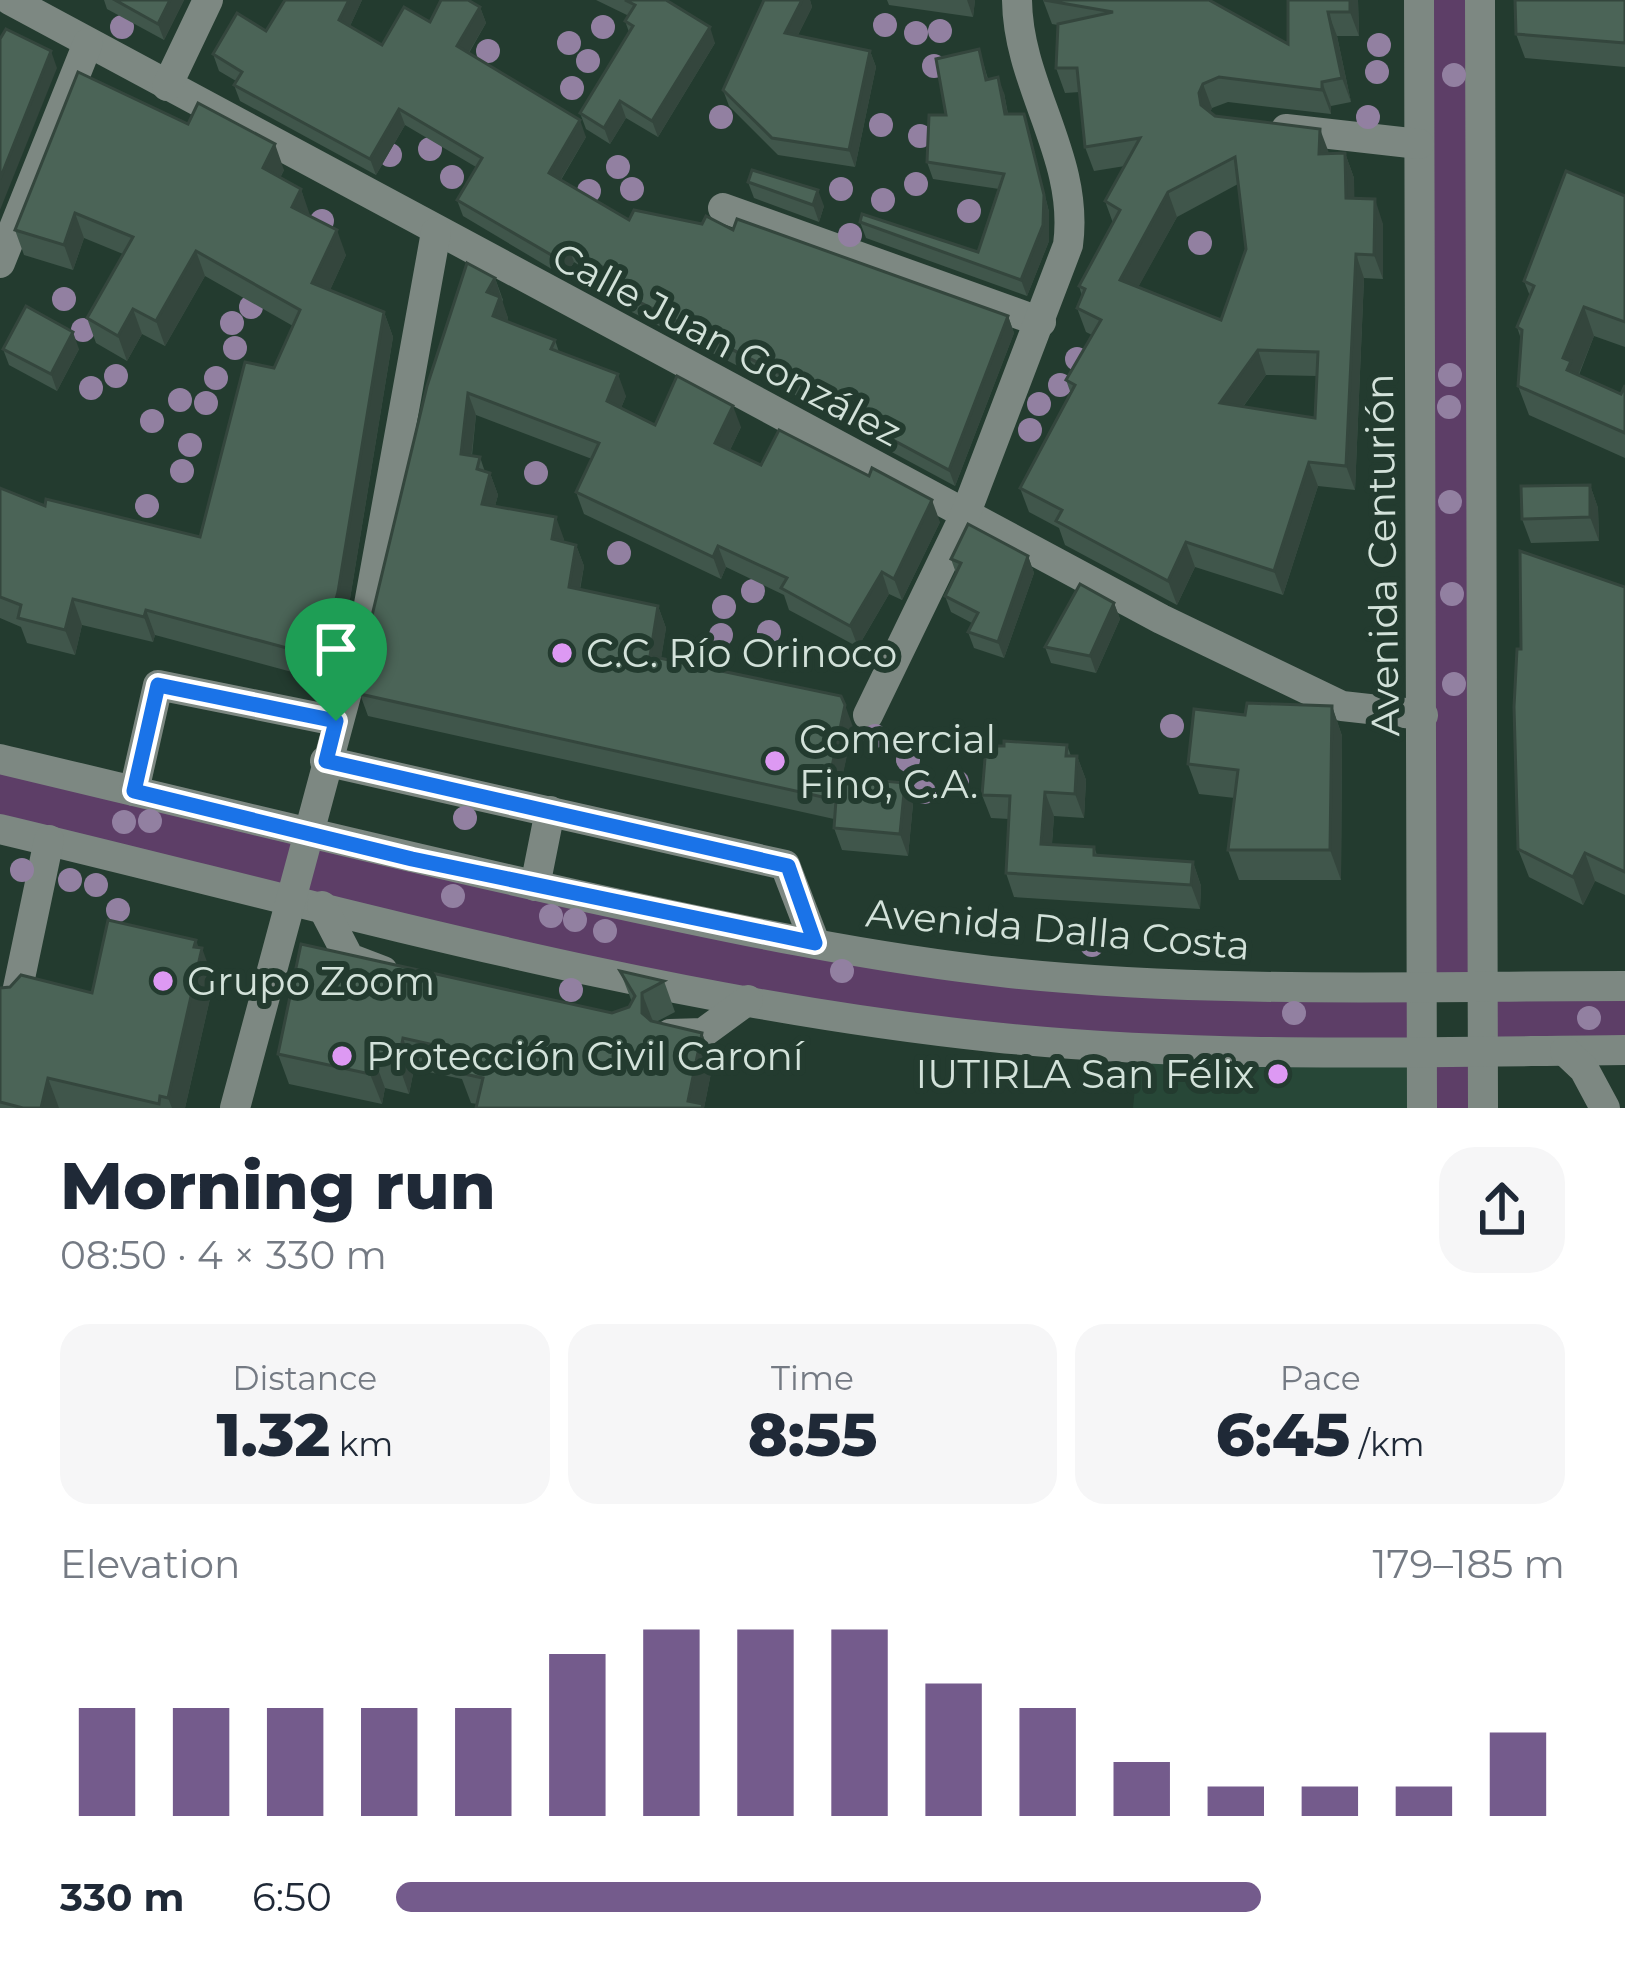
<!DOCTYPE html>
<html lang="en">
<head>
<meta charset="utf-8">
<style>
  body { margin:0; font-family:Montserrat,sans-serif; background:#f6f6f7; color:#1f2937; height:100vh; display:flex; flex-direction:column; font-size:45px; white-space:nowrap }
  * { box-sizing:border-box; margin:0 }
  p { font-size:39px; color:#747a83 }
  .icon { flex:none; width:66px; height:66px; fill:none; stroke:currentColor; stroke-width:2; stroke-linecap:round; stroke-linejoin:round }
  .map { position:relative; height:1108px; overflow:hidden }
  .side { display:flex; flex-direction:column; background:#fff; flex:1 }
  .side>* { flex:none }
  .pin { position:absolute; display:grid; place-items:center; width:102px; height:102px; color:#fff; margin:-123px -51px; border-radius:50% 50% 50% 0; rotate:-45deg; box-shadow:0 0 12px #0007 }
  .pin .icon { rotate:45deg }
  .round { display:grid; place-items:center; flex:none; width:126px; height:126px; border-radius:36px; background:#f6f6f7 }
  .head { display:flex; align-items:center; justify-content:space-between; height:204px; padding:0 60px }
  h1 { font-size:66px; font-weight:800; line-height:90px }
  .metrics { display:grid; grid-template-columns:repeat(3,1fr); gap:18px; height:204px; padding:12px 60px }
  .metrics div { display:grid; align-content:center; border-radius:30px; background:#f6f6f7; text-align:center }
  .metrics b { font-size:60px; font-weight:800 }
  .metrics small { font-size:33px; font-weight:400 }
  .metrics p { font-size:33px }
  .chart { height:336px; padding:24px 60px }
  .chart p { display:flex; justify-content:space-between }
  .chart svg { width:100%; height:216px; margin-top:12px; stroke:#745b8c; stroke-width:6 }
  ul { padding:0 60px; list-style:none; font-size:39px }
  li { display:grid; grid-template-columns:192px 144px 1fr; align-items:center; height:90px }
  li i { height:30px; border-radius:15px; background:#745b8c }
  .map>svg:first-child { display:block }
</style>
</head>
<body>
<div class="map">
<svg width="1625" height="1108" viewBox="0 0 1625 1108">
  <rect width="100%" height="100%" fill="#233b2f"/>
  <!-- built -->
  <path fill="#274737" d="M1138,1055H1419L1418,1108H1133Z"/>
  <!-- green -->
  <path fill="#5d3e67" fill-rule="evenodd" d="M1419,0H1480L1482,987L1625,986V1050L1483,1052V1108H1422V1053L911,1027L0,829V759L881,955L1422,989ZM1423,989H1482V1051L1422,1052Z"/>
  <g fill="none" stroke-linecap="round" stroke-linejoin="round">
    <!-- minor -->
    <g stroke="#7d8882" stroke-width="30">
      <path d="M10,0L1161,619L1342,706L1423,715"/>
      <path d="M1419,0L1422,1108"/>
      <path d="M1480,0L1483,1108"/>
      <path d="M167,86L208,0"/>
      <path d="M1286,129L1419,144"/>
      <path d="M723,208L1041,322"/>
      <path d="M0,263L88,43"/>
      <path d="M868,715L965,515L1068,245C1080,157 1018,87 1017,0"/>
      <path d="M0,759C197,806 393,854 591,898C729,928 869,958 1010,973C1215,994 1419,986 1625,986"/>
      <path d="M325,761L785,865L815,943"/>
      <path d="M134,791L158,685L336,721"/>
      <path d="M0,829C327,907 657,1002 992,1037C1203,1059 1413,1052 1625,1050"/>
      <path d="M535,886L550,811"/>
      <path d="M322,906L349,958L383,971"/>
      <path d="M15,1002L49,840"/>
      <path d="M670,1034L703,1033L748,1000"/>
      <path d="M1565,1051L1584,1069L1605,1108"/>
      <path d="M235,1108L366,621L436,232"/>
    </g>
  </g>
  <!-- trees -->
  <g fill="#9280a1">
    <circle cx="885" cy="25" r="12"/>
    <circle cx="122" cy="27" r="12"/>
    <circle cx="603" cy="27" r="12"/>
    <circle cx="940" cy="31" r="12"/>
    <circle cx="916" cy="33" r="12"/>
    <circle cx="569" cy="43" r="12"/>
    <circle cx="1379" cy="45" r="12"/>
    <circle cx="488" cy="51" r="12"/>
    <circle cx="588" cy="61" r="12"/>
    <circle cx="934" cy="66" r="12"/>
    <circle cx="1377" cy="72" r="12"/>
    <circle cx="1454" cy="75" r="12"/>
    <circle cx="572" cy="88" r="12"/>
    <circle cx="721" cy="117" r="12"/>
    <circle cx="1368" cy="117" r="12"/>
    <circle cx="881" cy="125" r="12"/>
    <circle cx="920" cy="136" r="12"/>
    <circle cx="430" cy="149" r="12"/>
    <circle cx="390" cy="155" r="12"/>
    <circle cx="618" cy="167" r="12"/>
    <circle cx="452" cy="177" r="12"/>
    <circle cx="916" cy="184" r="12"/>
    <circle cx="632" cy="189" r="12"/>
    <circle cx="841" cy="189" r="12"/>
    <circle cx="589" cy="191" r="12"/>
    <circle cx="883" cy="200" r="12"/>
    <circle cx="969" cy="211" r="12"/>
    <circle cx="322" cy="221" r="12"/>
    <circle cx="850" cy="235" r="12"/>
    <circle cx="1200" cy="243" r="12"/>
    <circle cx="64" cy="299" r="12"/>
    <circle cx="251" cy="307" r="12"/>
    <circle cx="232" cy="323" r="12"/>
    <circle cx="83" cy="330" r="12"/>
    <circle cx="235" cy="348" r="12"/>
    <circle cx="1077" cy="359" r="12"/>
    <circle cx="1450" cy="375" r="12"/>
    <circle cx="116" cy="376" r="12"/>
    <circle cx="216" cy="378" r="12"/>
    <circle cx="1060" cy="385" r="12"/>
    <circle cx="91" cy="388" r="12"/>
    <circle cx="180" cy="400" r="12"/>
    <circle cx="206" cy="403" r="12"/>
    <circle cx="1039" cy="404" r="12"/>
    <circle cx="1449" cy="407" r="12"/>
    <circle cx="152" cy="421" r="12"/>
    <circle cx="1030" cy="430" r="12"/>
    <circle cx="190" cy="445" r="12"/>
    <circle cx="182" cy="471" r="12"/>
    <circle cx="536" cy="473" r="12"/>
    <circle cx="1450" cy="502" r="12"/>
    <circle cx="147" cy="506" r="12"/>
    <circle cx="619" cy="553" r="12"/>
    <circle cx="753" cy="591" r="12"/>
    <circle cx="1452" cy="594" r="12"/>
    <circle cx="724" cy="607" r="12"/>
    <circle cx="769" cy="632" r="12"/>
    <circle cx="721" cy="635" r="12"/>
    <circle cx="697" cy="655" r="12"/>
    <circle cx="1454" cy="684" r="12"/>
    <circle cx="1172" cy="726" r="12"/>
    <circle cx="875" cy="736" r="12"/>
    <circle cx="908" cy="760" r="12"/>
    <circle cx="957" cy="782" r="12"/>
    <circle cx="924" cy="792" r="12"/>
    <circle cx="465" cy="818" r="12"/>
    <circle cx="150" cy="821" r="12"/>
    <circle cx="124" cy="822" r="12"/>
    <circle cx="22" cy="870" r="12"/>
    <circle cx="70" cy="880" r="12"/>
    <circle cx="96" cy="885" r="12"/>
    <circle cx="453" cy="896" r="12"/>
    <circle cx="118" cy="910" r="12"/>
    <circle cx="551" cy="916" r="12"/>
    <circle cx="575" cy="920" r="12"/>
    <circle cx="605" cy="931" r="12"/>
    <circle cx="1092" cy="945" r="12"/>
    <circle cx="842" cy="971" r="12"/>
    <circle cx="571" cy="990" r="12"/>
    <circle cx="1294" cy="1013" r="12"/>
    <circle cx="1589" cy="1018" r="12"/>
  </g>
  <!-- wall -->
  <g fill="#40564b" fill-rule="evenodd">
    <path d="M104,0H184L164,40L107,9Z"/>
    <path d="M285,0H362L350,26L382,45L430,22L480,7L486,23L469,53L586,137L561,180L629,220L733,230L1008,316L1014,333L955,486L875,443L872,434L620,306L615,288L574,262L565,277L463,216L457,200L476,167L405,125L376,175L240,101L234,85L236,81L219,71L213,54L266,31Z"/>
    <path d="M596,0H666L715,43L658,137L626,118L610,144L586,129L580,113L629,32L625,21L629,16Z"/>
    <path d="M764,0H810L812,7L798,35L870,51L876,67L855,167L778,155L729,106L723,90Z"/>
    <path d="M887,0H975L973,17L889,5Z"/>
    <path d="M1043,0L1288,44V0H1358L1359,36H1337L1351,102L1331,106V114L1228,102L1212,108L1210,112L1215,116L1329,154L1345,153L1354,178V199L1383,224V279L1364,278L1355,490L1318,486L1283,595L1195,567L1177,605L1065,545L1059,528L1029,512L1020,488L1071,394L1066,380L1092,335L1086,332L1077,308L1082,296L1079,286L1113,223L1105,201L1125,166L1094,171L1085,147L1080,92L1065,93L1056,68L1058,25L1052,24ZM1238,184L1246,249L1221,320L1138,287L1177,217ZM1266,375L1317,376L1315,418L1243,407Z"/>
    <path d="M1625,0V67L1525,58L1516,34Z"/>
    <path d="M979,49L988,79L1004,93L1008,114L1029,130L1049,212V241L1027,296L866,238L860,222L978,252L999,189L933,179L927,162L946,115Z"/>
    <path d="M78,72L284,170L280,178L301,189L309,216L346,255L330,290L384,312L393,337L347,617L329,682L155,635L153,642L82,625L75,655L27,643L21,627L0,618V488L45,506L200,537L293,326L205,276L165,346L142,334L127,361L96,343L87,318L123,254L84,238L73,270L24,255L15,230Z"/>
    <path d="M748,182L824,206L819,222L754,198Z"/>
    <path d="M1625,196V347L1594,336L1579,375L1621,394L1625,385V458L1529,415L1518,386L1521,339L1517,327L1530,296L1524,281Z"/>
    <path d="M495,278L503,300L502,302L508,318L507,321L555,340L559,352L626,396L621,408L655,425L741,427L730,450L761,465L940,522L902,600L889,594L858,647L789,610L784,595L726,567L721,579L584,514L576,492L592,459L476,415L472,456L480,457L485,472L490,473L498,495L495,506L564,539L563,541L576,545L584,566L580,590L658,606L666,628L661,658L853,727L842,777L913,804L908,856L842,850L834,828V819L368,716L360,694L363,680L359,670Z"/>
    <path d="M3,349H79L57,391L9,365Z"/>
    <path d="M1590,485L1598,508L1599,541L1531,543L1522,519Z"/>
    <path d="M1028,556L1034,573L1004,658L974,648L968,632L972,623L951,612L945,596L956,573L951,559Z"/>
    <path d="M1625,587V895L1595,881L1583,905L1529,877L1518,849L1521,649Z"/>
    <path d="M1114,603L1120,619L1096,673L1051,663L1045,647Z"/>
    <path d="M1332,706L1342,736L1341,880H1239L1228,850L1235,798L1199,794L1188,764L1245,715Z"/>
    <path d="M1067,745L1071,756H1077L1086,780L1084,818L1054,816L1052,844L1094,847L1097,855L1193,862L1201,886L1200,909L1014,897L1006,873L1009,819L991,818L982,795L1004,746Z"/>
    <path d="M198,948L214,981L185,1108H0V988L92,993Z"/>
    <path d="M620,971L664,981L675,1012L656,1022L702,1033L713,1063L704,1108H476L477,1104L471,1103L462,1079L414,1069L409,1094L385,1088L382,1104L289,1084L278,1054L612,1013L629,1007L632,1002Z"/>
  </g>
  <!-- shaded-wall -->
  <g fill="#34463d">
    <path d="M170,0H184L164,40L158,24Z"/>
    <path d="M349,0H362L345,37L339,20Z"/>
    <path d="M802,0H810L812,7L791,49L785,33Z"/>
    <path d="M967,0H975L973,17Z"/>
    <path d="M1350,0H1358L1359,36L1350,12Z"/>
    <path d="M480,7L486,23L463,62L457,46Z"/>
    <path d="M1328,12L1337,36L1351,102L1342,78Z"/>
    <path d="M710,27L715,43L658,137L652,121Z"/>
    <path d="M51,51L57,68L0,210V179Z"/>
    <path d="M870,51L876,67L855,167L849,150Z"/>
    <path d="M998,77L1004,93L1011,131L1005,114Z"/>
    <path d="M1322,82L1331,106V114L1322,90Z"/>
    <path d="M1203,84L1212,108L1208,118L1201,105L1199,93Z"/>
    <path d="M620,101L626,118L610,144L604,128Z"/>
    <path d="M399,109L405,125L376,175L370,159Z"/>
    <path d="M1024,114L1029,130L1049,212V241L1027,296L1021,280Z"/>
    <path d="M580,120L586,137L555,189L549,173Z"/>
    <path d="M1320,129L1329,153L1319,154Z"/>
    <path d="M275,144L284,170L272,193L263,168Z"/>
    <path d="M1345,153L1354,178L1355,223L1346,198Z"/>
    <path d="M301,189L310,215L301,232L292,207Z"/>
    <path d="M818,190L824,206L819,222L813,205Z"/>
    <path d="M1168,192L1177,217L1129,304L1120,280Z"/>
    <path d="M1375,199L1383,224V279L1374,255Z"/>
    <path d="M75,213L84,238L73,270L64,245Z"/>
    <path d="M337,230L346,255L322,308L312,283Z"/>
    <path d="M568,246L574,262L565,277L560,260Z"/>
    <path d="M196,251L205,276L165,346L156,321Z"/>
    <path d="M1356,254L1364,278L1355,490L1346,466Z"/>
    <path d="M495,278L508,318L501,338L487,292Z"/>
    <path d="M1584,307L1594,336L1577,378L1578,399L1563,358Z"/>
    <path d="M133,309L142,334L127,361L118,336Z"/>
    <path d="M384,312L393,337L347,617L329,682L320,657Z"/>
    <path d="M1008,316L1014,333L955,486L949,470Z"/>
    <path d="M73,332L79,349L57,391L51,374Z"/>
    <path d="M1258,350L1266,375L1228,427L1220,403Z"/>
    <path d="M618,374L626,396L615,423L607,401Z"/>
    <path d="M468,393L476,415L469,476L461,454Z"/>
    <path d="M733,406L741,427L723,465L715,443Z"/>
    <path d="M1309,462L1318,486L1283,595L1274,571Z"/>
    <path d="M490,473L498,495L490,525L482,504Z"/>
    <path d="M1590,485L1598,508L1599,541L1590,517Z"/>
    <path d="M932,500L940,522L902,600L894,579Z"/>
    <path d="M556,517L564,539L560,560L552,539Z"/>
    <path d="M1186,542L1195,567L1177,605L1168,581Z"/>
    <path d="M576,545L584,566L576,609L569,587Z"/>
    <path d="M718,546L726,567L721,579L713,557Z"/>
    <path d="M1028,556L1034,573L1004,658L998,642Z"/>
    <path d="M882,572L889,594L858,647L850,626Z"/>
    <path d="M73,599L82,625L75,655L65,630Z"/>
    <path d="M1114,603L1120,619L1096,673L1090,656Z"/>
    <path d="M658,606L666,628L658,677L650,656Z"/>
    <path d="M146,610L155,635L153,642L144,617Z"/>
    <path d="M845,705L853,727L838,798L830,776Z"/>
    <path d="M1332,706L1342,736L1341,880L1330,850Z"/>
    <path d="M1077,756L1086,780L1084,818L1075,794Z"/>
    <path d="M905,783L913,804L908,856L900,834Z"/>
    <path d="M1045,792L1054,816L1050,868L1041,844Z"/>
    <path d="M1585,853L1595,881L1583,905L1573,877Z"/>
    <path d="M1193,862L1201,886L1200,909L1191,885Z"/>
    <path d="M196,940L201,954L202,948L214,981L185,1108H172L168,1098Z"/>
    <path d="M642,993L654,1024L642,1013Z"/>
    <path d="M702,1033L713,1063L704,1108H690L688,1101Z"/>
    <path d="M403,1038L414,1069L409,1094L398,1063Z"/>
    <path d="M374,1058L385,1088L382,1104L370,1074Z"/>
    <path d="M48,1078L59,1108H41Z"/>
  </g>
  <!-- building -->
  <g fill="#4b6457" stroke="#34463d" stroke-width="3" fill-rule="evenodd">
    <path d="M115,0H170L158,24Z"/>
    <path d="M285,0H349L339,20L382,45L404,7L430,22L441,0H468L480,7L457,46L580,120L549,173L629,220L634,210L702,224L706,216L733,230L737,219L1008,316L949,470L869,427L872,421L614,289L620,278L568,246L560,260L457,200L482,158L399,109L370,159L234,85L242,72L213,54L237,13L266,31Z"/>
    <path d="M625,0H666L710,27L652,121L620,101L604,128L580,113L633,26L625,21L635,5Z"/>
    <path d="M764,0H802L785,33L870,51L849,150L772,138L723,90Z"/>
    <path d="M1044,0H1209L1288,44V0H1350V12H1328L1342,78L1322,82V90L1219,77L1203,84L1199,93L1201,105L1215,116L1320,129L1319,154L1345,153L1346,198L1375,199L1374,255L1356,254L1346,466L1309,462L1274,571L1186,542L1168,581L1056,521L1062,510L1020,488L1075,385L1066,380L1101,320L1077,308L1085,289L1079,286L1120,210L1105,201L1140,138L1085,147L1077,68H1056L1058,24L1113,12ZM1235,157L1246,249L1221,320L1120,280L1168,192ZM1258,350L1318,352L1315,418L1220,403Z"/>
    <path d="M1515,0H1625V43L1516,34Z"/>
    <path d="M6,29L51,51L0,179V39Z"/>
    <path d="M979,49L986,80L998,77L1005,114H1024L1044,195L1043,225L1021,280L860,222L862,214L978,252L1004,174L927,162L929,115H946L936,59Z"/>
    <path d="M78,72L188,124L198,103L275,144L263,168L301,189L292,207L337,230L312,283L384,312L338,592L320,657L146,610L144,617L73,599L65,630L18,618L21,605L0,597V488L45,506L46,499L200,537L245,362L274,368L300,310L196,251L156,321L133,309L118,336L87,318L133,237L75,213L64,245L15,230Z"/>
    <path d="M752,170L818,190L813,205L748,182Z"/>
    <path d="M1566,171L1625,196V322L1584,307L1563,358L1571,361L1567,370L1621,394L1625,385V433L1518,386L1522,330L1517,327L1534,286L1524,281Z"/>
    <path d="M467,263L495,278L487,292L500,297L493,316L555,340L551,349L618,374L607,401L655,425L677,376L733,406L715,443L761,465L779,430L869,476L872,468L932,500L894,579L882,572L850,626L781,588L787,578L718,546L713,557L576,492L599,443L468,393L461,454L480,457L477,469L490,473L482,504L556,517L552,539L576,545L569,587L658,606L650,656L841,696L845,705L830,776L905,783L900,834L834,828L836,800L360,694L365,672L359,670L427,386Z"/>
    <path d="M26,306L73,332L51,374L3,349Z"/>
    <path d="M1590,485V517L1522,519L1521,486Z"/>
    <path d="M968,524L1028,556L998,642L968,632L978,613L945,596L961,563L951,559Z"/>
    <path d="M1520,551L1625,587V872L1585,853L1573,877L1518,849L1514,707L1517,649H1521Z"/>
    <path d="M1080,584L1114,603L1090,656L1045,647Z"/>
    <path d="M1247,703L1332,706L1330,850H1228L1238,770L1188,764L1194,709L1245,715Z"/>
    <path d="M1004,741L1067,745L1066,756H1077L1075,794L1045,792L1041,844L1094,847V855L1193,862L1191,885L1006,873L1010,796L982,795L986,746H1004Z"/>
    <path d="M108,920L196,940L194,947L202,948L168,1098L160,1096L159,1104L48,1078L41,1108H23L0,1102V988L10,987L21,975L92,993Z"/>
    <path d="M301,944L612,1013L629,1007L635,996L620,971L664,981L642,993V1013L651,1021L702,1033L688,1101L703,1104L702,1108H476L483,1078L460,1073L465,1052L403,1038L398,1063L374,1058L370,1074L278,1054Z"/>
  </g>
  <g fill="none" stroke-linecap="round" stroke-linejoin="round">
    <defs>
      <path id="route" d="M158,685L336,721L326,761L788,866L815,943L412,859L134,791Z"/>
    </defs>
    <!-- route casing -->
    <use href="#route" stroke="#fff" stroke-width="24"/>
    <!-- route -->
    <use href="#route" stroke="#1a73e8" stroke-width="15"/>
  </g>
  <!-- markers -->
  <g fill="#dd99f3" stroke="#233b2f" stroke-width="4.5">
    <circle cx="562" cy="653" r="12"/>
    <circle cx="775" cy="761" r="12"/>
    <circle cx="163" cy="981" r="12"/>
    <circle cx="342" cy="1056" r="12"/>
    <circle cx="1278" cy="1074" r="12"/>
  </g>
  <g text-anchor="middle" stroke-width="12" stroke-linejoin="round" paint-order="stroke">
    <!-- street labels -->
    <g font-size="39" fill="#d3e2da" stroke="#233b2f">
      <text transform="translate(727 344) rotate(28)" y="14">Calle Juan González</text>
      <text transform="translate(1382 555) rotate(-91)" y="14">Avenida Centurión</text>
      <text transform="translate(1058 929) rotate(5)" y="14">Avenida Dalla Costa</text>
    </g>
    <!-- poi labels -->
    <g font-size="39" fill="#d3e2da" stroke="#233b2f" text-anchor="start">
      <text x="586" y="667">C.C. Río Orinoco</text>
      <text x="799" y="753">Comercial<tspan x="799" dy="45">Fino, C.A.</tspan></text>
      <text x="187" y="995">Grupo Zoom</text>
      <text x="366" y="1070">Protección Civil Caroní</text>
      <text x="1254" y="1088" text-anchor="end">IUTIRLA San Félix</text>
    </g>
  </g>
</svg>
<div class="pin" style="left:336px;top:721px;background:#1e9e55"><svg class="icon" aria-label="arrive" viewBox="0 0 24 24"><path d="M6 21V4h12l-3 4 3 4H6"/></svg></div>
</div>
<section class="side">
<div class="head"><div><h1>Morning run</h1><p>08:50 · 4 × 330 m</p></div><a class="round"><svg class="icon" aria-label="share" viewBox="0 0 24 24"><path d="M12 15V3M7 8l5-5 5 5M5 13v7h14v-7"/></svg></a></div>
<div class="metrics">
<div><p>Distance</p><b>1.32<small> km</small></b></div>
<div><p>Time</p><b>8:55</b></div>
<div><p>Pace</p><b>6:45<small> /km</small></b></div>
</div>
<div class="chart"><p><span>Elevation</span>179–185 m</p>
<svg viewBox="0 0 160 44" preserveAspectRatio="none"><path d="M5 44V22M15 44V22M25 44V22M35 44V22M45 44V22M55 44V11M65 44V6M75 44V6M85 44V6M95 44V17M105 44V22M115 44V33M125 44V38M135 44V38M145 44V38M155 44V27"/></svg>
</div>
<ul>
<li><b>330 m</b>6:50<i style="width:74%"></i></li>
</ul>
</section>
</body>
</html>
